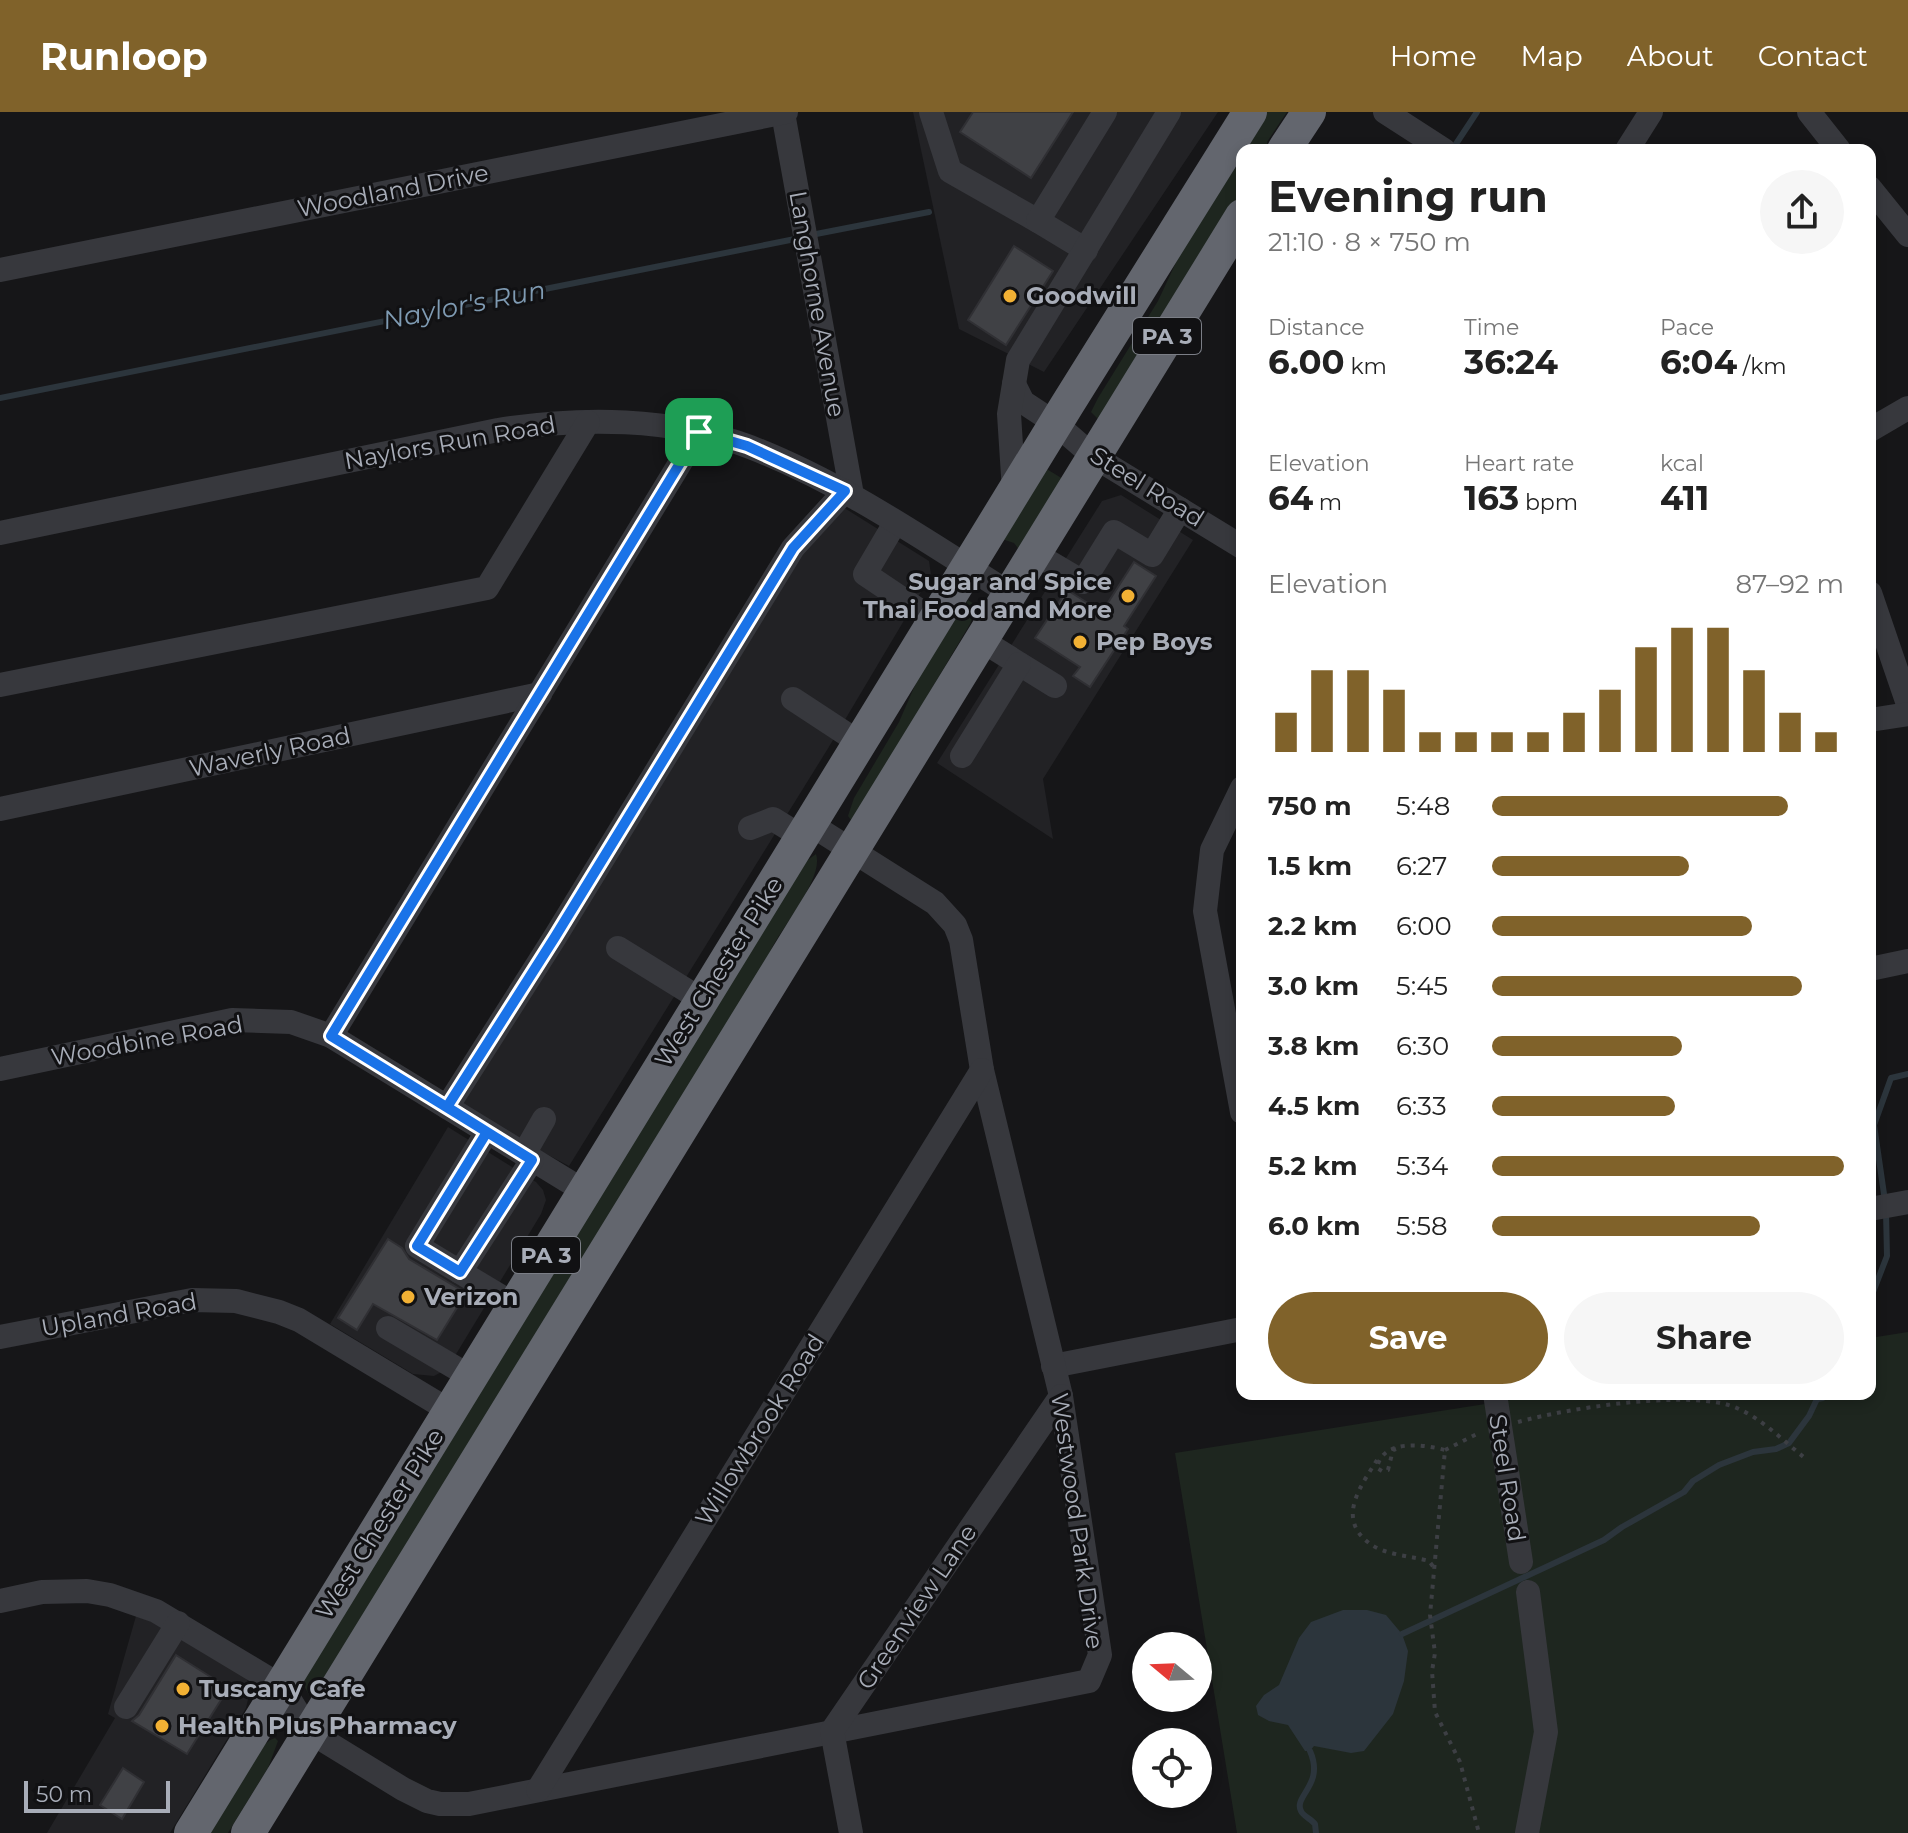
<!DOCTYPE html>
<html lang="en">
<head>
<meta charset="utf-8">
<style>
  body { margin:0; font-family:Montserrat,sans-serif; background:#f6f6f6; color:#222; height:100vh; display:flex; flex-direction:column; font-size:30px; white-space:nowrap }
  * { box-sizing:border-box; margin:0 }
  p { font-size:26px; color:#767676 }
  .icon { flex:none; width:44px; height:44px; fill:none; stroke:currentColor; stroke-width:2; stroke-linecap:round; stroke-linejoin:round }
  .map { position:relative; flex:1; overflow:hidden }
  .sheet { position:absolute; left:1236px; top:32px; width:640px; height:1256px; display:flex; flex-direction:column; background:#fff; border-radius:16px; box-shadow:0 4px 12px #0003 }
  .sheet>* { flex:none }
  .needle { width:52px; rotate:289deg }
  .controls { position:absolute; left:1132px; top:1520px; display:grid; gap:16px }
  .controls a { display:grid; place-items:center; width:80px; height:80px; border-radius:50%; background:#fff; box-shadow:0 4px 12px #0003; font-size:40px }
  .scale { position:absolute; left:24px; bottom:20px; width:146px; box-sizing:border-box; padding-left:8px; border:4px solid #a8adb8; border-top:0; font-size:22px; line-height:28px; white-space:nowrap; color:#a8adb8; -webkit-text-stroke:6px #111113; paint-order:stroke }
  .pin { position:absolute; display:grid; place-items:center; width:68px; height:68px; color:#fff; margin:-34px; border-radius:16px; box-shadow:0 4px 12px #0006 }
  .round { display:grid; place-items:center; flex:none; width:84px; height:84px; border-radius:42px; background:#f6f6f6 }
  .head { display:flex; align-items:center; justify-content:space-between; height:136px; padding:0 32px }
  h1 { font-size:44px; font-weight:700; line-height:60px }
  .metrics { display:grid; grid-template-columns:repeat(3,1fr); gap:12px; height:136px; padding:8px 32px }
  .metrics div { display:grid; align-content:center }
  .metrics b { font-size:34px; font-weight:700 }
  .metrics small { font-size:22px; font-weight:400 }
  .metrics p { font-size:22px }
  .chart { height:224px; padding:16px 32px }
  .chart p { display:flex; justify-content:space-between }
  .chart svg { width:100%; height:144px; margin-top:8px; stroke:#80622a; stroke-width:6 }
  .button { display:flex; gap:16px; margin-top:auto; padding:16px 32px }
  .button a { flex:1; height:92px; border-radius:48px; background:#80622a; color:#fff; font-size:32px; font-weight:700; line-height:92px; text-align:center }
  .button a+a { background:#f6f6f6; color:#222 }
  ul { padding:0 32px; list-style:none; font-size:26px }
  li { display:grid; grid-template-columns:128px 96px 1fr; align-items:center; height:60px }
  li i { height:20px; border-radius:10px; background:#80622a }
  header { display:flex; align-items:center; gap:48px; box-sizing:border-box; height:112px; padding:0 40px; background:#80622a; color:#fff }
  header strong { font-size:38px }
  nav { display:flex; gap:44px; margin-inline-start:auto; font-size:28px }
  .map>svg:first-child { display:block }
</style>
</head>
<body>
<header>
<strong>Runloop</strong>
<nav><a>Home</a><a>Map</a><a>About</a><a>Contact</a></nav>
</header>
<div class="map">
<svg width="1908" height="1721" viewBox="0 0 1908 1721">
  <rect width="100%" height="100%" fill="#161618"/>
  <!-- built -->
  <g fill="#222225">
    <path d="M913,0H1218L1044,260L959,217Z"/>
    <path d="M1121,383L1193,428L1043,667L1053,727L937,651L1102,389Z"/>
    <path d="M830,387L929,449L931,463L827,638L569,1054L454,993Z"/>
    <path d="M448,1015L536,1070L543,1078L546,1088L541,1102L447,1257L434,1264L413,1262L330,1212Z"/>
    <path d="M136,1504L158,1512L243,1561L251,1574L246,1596L170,1721H47L115,1606L108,1602Z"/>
  </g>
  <!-- green -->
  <g fill="#1e261f">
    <path d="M1266,0H1287L1267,30L1269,38L1243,35Z"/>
    <path d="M1231,54L1242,58V88L1098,307L1091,300L1098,286L1158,189L1186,129Z"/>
    <path d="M1045,356L1068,370L1023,443L1014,431L1002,427Z"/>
    <path d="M968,488L977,494L970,512L929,581L896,650L851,708L848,704L854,686L899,610L919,564Z"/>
    <path d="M816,742C824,764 785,812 774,832C769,841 765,851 760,861L317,1585L309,1583L302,1570L805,750Z"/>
    <path d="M1908,1220V1721H1237L1175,1341L1548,1282H1870V1226Z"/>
    <path d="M275,1626L278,1629L268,1656L228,1721H207C221,1699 252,1633 275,1626Z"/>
  </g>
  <!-- water -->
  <path fill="#2c353c" d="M1343,1498H1367L1386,1503L1402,1522L1408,1539L1404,1569L1393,1602L1364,1639L1351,1641L1314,1634L1310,1639H1305L1288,1613L1269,1609L1258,1603L1256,1594L1264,1583L1279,1573L1299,1526L1311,1510Z"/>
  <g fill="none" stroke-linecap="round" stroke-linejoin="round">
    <!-- stream -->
    <g stroke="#2c353c" stroke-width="6">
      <path d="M1452,38L1477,0"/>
      <path d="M811,123L929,100"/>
      <path d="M0,286L800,126"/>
      <path d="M1885,1089L1874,1013L1891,966L1908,962"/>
      <path d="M1870,1188L1887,1144L1886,1100"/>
      <path d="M1402,1522L1604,1428L1622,1415L1684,1380L1693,1369L1719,1353L1753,1340L1776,1337L1789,1331L1809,1304L1817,1287L1823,1286V1282"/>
      <path d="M1310,1639C1325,1673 1293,1684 1301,1699C1303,1704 1311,1707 1315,1712L1316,1721"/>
    </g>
  </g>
  <!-- building -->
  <g fill="#404145" stroke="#303034" stroke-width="2">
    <path d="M973,0H1073L1031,66L960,20Z"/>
    <path d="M1014,134L1053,159L1006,233L968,208Z"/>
    <path d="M1134,450L1156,464L1124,514L1128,517L1090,575L1073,564L1080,555L1035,526L1067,478L1102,500Z"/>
    <path d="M388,1127L402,1136L409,1147L466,1181L437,1228L373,1192L357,1218L338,1206Z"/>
    <path d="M176,1543L222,1572L224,1583L187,1642L132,1609L139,1603Z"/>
    <path d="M123,1656L144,1670L122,1707L100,1693Z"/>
  </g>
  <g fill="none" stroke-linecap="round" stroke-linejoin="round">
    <!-- path -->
    <g stroke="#3d3f44" stroke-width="4" stroke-dasharray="4 6" stroke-linecap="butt">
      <path d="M1518,1310C1569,1296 1674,1280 1725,1292C1756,1300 1782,1328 1806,1347"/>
      <path d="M1396,1337L1393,1338L1388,1358L1382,1359L1377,1356C1382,1327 1423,1332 1445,1338L1430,1503L1435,1541L1432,1559L1435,1600L1460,1650L1479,1721"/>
      <path d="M1445,1338L1479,1321"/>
      <path d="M1377,1348C1361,1374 1336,1406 1369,1431C1384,1443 1412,1444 1429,1449L1435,1457"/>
    </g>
    <!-- minor -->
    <g stroke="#37383d" stroke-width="24">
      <path d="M931,0L950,59L1038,109"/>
      <path d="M1385,0L1444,38"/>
      <path d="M1809,0L1839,38"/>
      <path d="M783,1L852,383"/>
      <path d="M1627,38L1651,0"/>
      <path d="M1870,76L1908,123"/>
      <path d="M1086,138L1038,109L1105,0"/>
      <path d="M0,158L786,0"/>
      <path d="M1014,272L1023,290L1055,311L1093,344L1242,435"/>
      <path d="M1870,318L1908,296"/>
      <path d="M1014,379L1009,302L1018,248L1169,0"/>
      <path d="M895,411L865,462L935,509"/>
      <path d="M0,421L498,318C580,305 672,305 750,335C843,371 926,429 1009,481"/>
      <path d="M1034,441L1083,470L1114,420L1152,443L1180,397"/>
      <path d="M1870,481L1908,592"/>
      <path d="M981,528L1055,574"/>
      <path d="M0,573L487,476L588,310"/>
      <path d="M793,587L860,631"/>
      <path d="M1870,608L1908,602"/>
      <path d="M962,644L1019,552"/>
      <path d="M1242,676L1212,738L1205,799L1242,1000"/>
      <path d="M0,697L540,582"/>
      <path d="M750,716L773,707L802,725"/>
      <path d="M618,836L702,888"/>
      <path d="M1870,857L1908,849"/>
      <path d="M331,924L699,320"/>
      <path d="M0,957L232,908L291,910L331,924L584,1079"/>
      <path d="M447,995L555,825L793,436L845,379"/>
      <path d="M487,1020L417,1134L460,1160L532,1048"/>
      <path d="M524,1042L544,1007"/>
      <path d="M1870,1097L1908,1090"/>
      <path d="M460,1160L515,1193"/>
      <path d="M388,1216L471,1265"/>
      <path d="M0,1225L192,1188L236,1189L279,1200L299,1208L450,1299"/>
      <path d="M1053,1254L1242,1217"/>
      <path d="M1495,1282L1521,1450"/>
      <path d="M0,1489L42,1480L87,1479L110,1483L156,1499L281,1574L310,1620L403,1677L427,1689L440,1692H469L1089,1569L1100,1543L1061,1284L982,958L961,828L955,813L935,791L810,712"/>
      <path d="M126,1595L178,1511"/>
      <path d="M538,1678L982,958"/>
      <path d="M851,1721L832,1619L1061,1284"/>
      <path d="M1527,1721L1546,1620L1528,1480"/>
    </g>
    <!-- highway -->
    <g stroke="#63666e" stroke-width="34">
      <path d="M1284,38L1309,0"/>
      <path d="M191,1721L1067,293L1250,0"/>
      <path d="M248,1721L1242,104"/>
    </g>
  </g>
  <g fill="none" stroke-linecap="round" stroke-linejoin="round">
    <defs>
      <path id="route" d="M699,320L331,924L487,1020L417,1134L460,1160L532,1048L447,995L555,825L793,436L845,379L747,334L699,320"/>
    </defs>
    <!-- route casing -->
    <use href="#route" stroke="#fff" stroke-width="16"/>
    <!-- route -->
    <use href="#route" stroke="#1a73e8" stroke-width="10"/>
  </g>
  <!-- markers -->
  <g fill="#f2b134" stroke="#111113" stroke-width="3">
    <circle cx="1010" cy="184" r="8"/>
    <circle cx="1128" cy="484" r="8"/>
    <circle cx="1080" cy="530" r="8"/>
    <circle cx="408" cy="1185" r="8"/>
    <circle cx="183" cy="1577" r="8"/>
    <circle cx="162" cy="1614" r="8"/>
  </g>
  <g text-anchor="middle" stroke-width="6" stroke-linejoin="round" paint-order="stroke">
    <!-- shield labels -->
    <g fill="#111113" stroke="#7b7e86" stroke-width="2">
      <rect x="1133" y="206" width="68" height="36" rx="6"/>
      <rect x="512" y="1125" width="68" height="36" rx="6"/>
    </g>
    <g font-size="22" font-weight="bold" fill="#a8adb8">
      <text x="1167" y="232">PA 3</text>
      <text x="546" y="1151">PA 3</text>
    </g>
    <!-- street labels -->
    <g font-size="24" fill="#a8adb8" stroke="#111113">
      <text transform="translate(393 79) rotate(-11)" y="8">Woodland Drive</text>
      <text transform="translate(817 192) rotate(80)" y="8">Langhorne Avenue</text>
      <text transform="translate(450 331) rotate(-10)" y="8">Naylors Run Road</text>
      <text transform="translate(1147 375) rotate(32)" y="8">Steel Road</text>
      <text transform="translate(270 640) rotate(-12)" y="8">Waverly Road</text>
      <text transform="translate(719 860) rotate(-58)" y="8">West Chester Pike</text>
      <text transform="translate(147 929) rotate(-10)" y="8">Woodbine Road</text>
      <text transform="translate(119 1203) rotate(-10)" y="8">Upland Road</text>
      <text transform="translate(760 1318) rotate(-58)" y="8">Willowbrook Road</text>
      <text transform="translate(1507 1366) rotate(81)" y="8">Steel Road</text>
      <text transform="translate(1077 1409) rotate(82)" y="8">Westwood Park Drive</text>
      <text transform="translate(380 1412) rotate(-58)" y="8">West Chester Pike</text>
      <text transform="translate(917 1495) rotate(-56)" y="8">Greenview Lane</text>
    </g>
    <!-- poi labels -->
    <g font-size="24" font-weight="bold" fill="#a8adb8" stroke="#111113" text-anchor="start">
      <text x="1026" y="192">Goodwill</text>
      <text x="1112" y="478" text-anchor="end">Sugar and Spice<tspan x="1112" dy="28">Thai Food and More</tspan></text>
      <text x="1096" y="538">Pep Boys</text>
      <text x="424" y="1193">Verizon</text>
      <text x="199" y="1585">Tuscany Cafe</text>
      <text x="178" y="1622">Health Plus Pharmacy</text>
    </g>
    <!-- water labels -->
    <g font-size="26" font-style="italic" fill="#7f9bb3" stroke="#111113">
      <text transform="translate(464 193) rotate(-11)" y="9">Naylor's Run</text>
    </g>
  </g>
</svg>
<div class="controls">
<a><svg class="needle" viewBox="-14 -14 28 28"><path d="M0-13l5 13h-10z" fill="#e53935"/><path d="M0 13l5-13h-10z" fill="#767676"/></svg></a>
<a><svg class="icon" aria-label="locate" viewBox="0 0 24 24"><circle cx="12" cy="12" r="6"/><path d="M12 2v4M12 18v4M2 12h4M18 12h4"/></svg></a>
</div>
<div class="scale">50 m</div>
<div class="pin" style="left:699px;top:320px;background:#1e9e55"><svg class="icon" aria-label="arrive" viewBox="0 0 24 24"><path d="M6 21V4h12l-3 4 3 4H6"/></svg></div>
<section class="sheet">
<div class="head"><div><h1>Evening run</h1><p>21:10 · 8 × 750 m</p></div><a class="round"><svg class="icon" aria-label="share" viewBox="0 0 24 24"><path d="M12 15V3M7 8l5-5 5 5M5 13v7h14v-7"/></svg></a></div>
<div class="metrics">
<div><p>Distance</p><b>6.00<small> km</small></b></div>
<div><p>Time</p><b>36:24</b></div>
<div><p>Pace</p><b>6:04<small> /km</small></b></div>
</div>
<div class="metrics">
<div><p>Elevation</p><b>64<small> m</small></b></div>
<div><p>Heart rate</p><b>163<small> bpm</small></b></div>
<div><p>kcal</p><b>411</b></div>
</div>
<div class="chart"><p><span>Elevation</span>87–92 m</p>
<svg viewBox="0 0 160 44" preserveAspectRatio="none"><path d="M5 44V32M15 44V19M25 44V19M35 44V25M45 44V38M55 44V38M65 44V38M75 44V38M85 44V32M95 44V25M105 44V12M115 44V6M125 44V6M135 44V19M145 44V32M155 44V38"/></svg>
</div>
<ul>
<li><b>750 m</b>5:48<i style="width:84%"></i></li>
<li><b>1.5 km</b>6:27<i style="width:56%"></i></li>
<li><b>2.2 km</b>6:00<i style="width:74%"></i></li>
<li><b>3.0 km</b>5:45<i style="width:88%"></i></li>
<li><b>3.8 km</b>6:30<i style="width:54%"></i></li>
<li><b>4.5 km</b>6:33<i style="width:52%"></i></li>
<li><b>5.2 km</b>5:34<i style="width:100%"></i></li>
<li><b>6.0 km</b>5:58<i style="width:76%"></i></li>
</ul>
<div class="button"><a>Save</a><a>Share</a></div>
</section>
</div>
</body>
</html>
